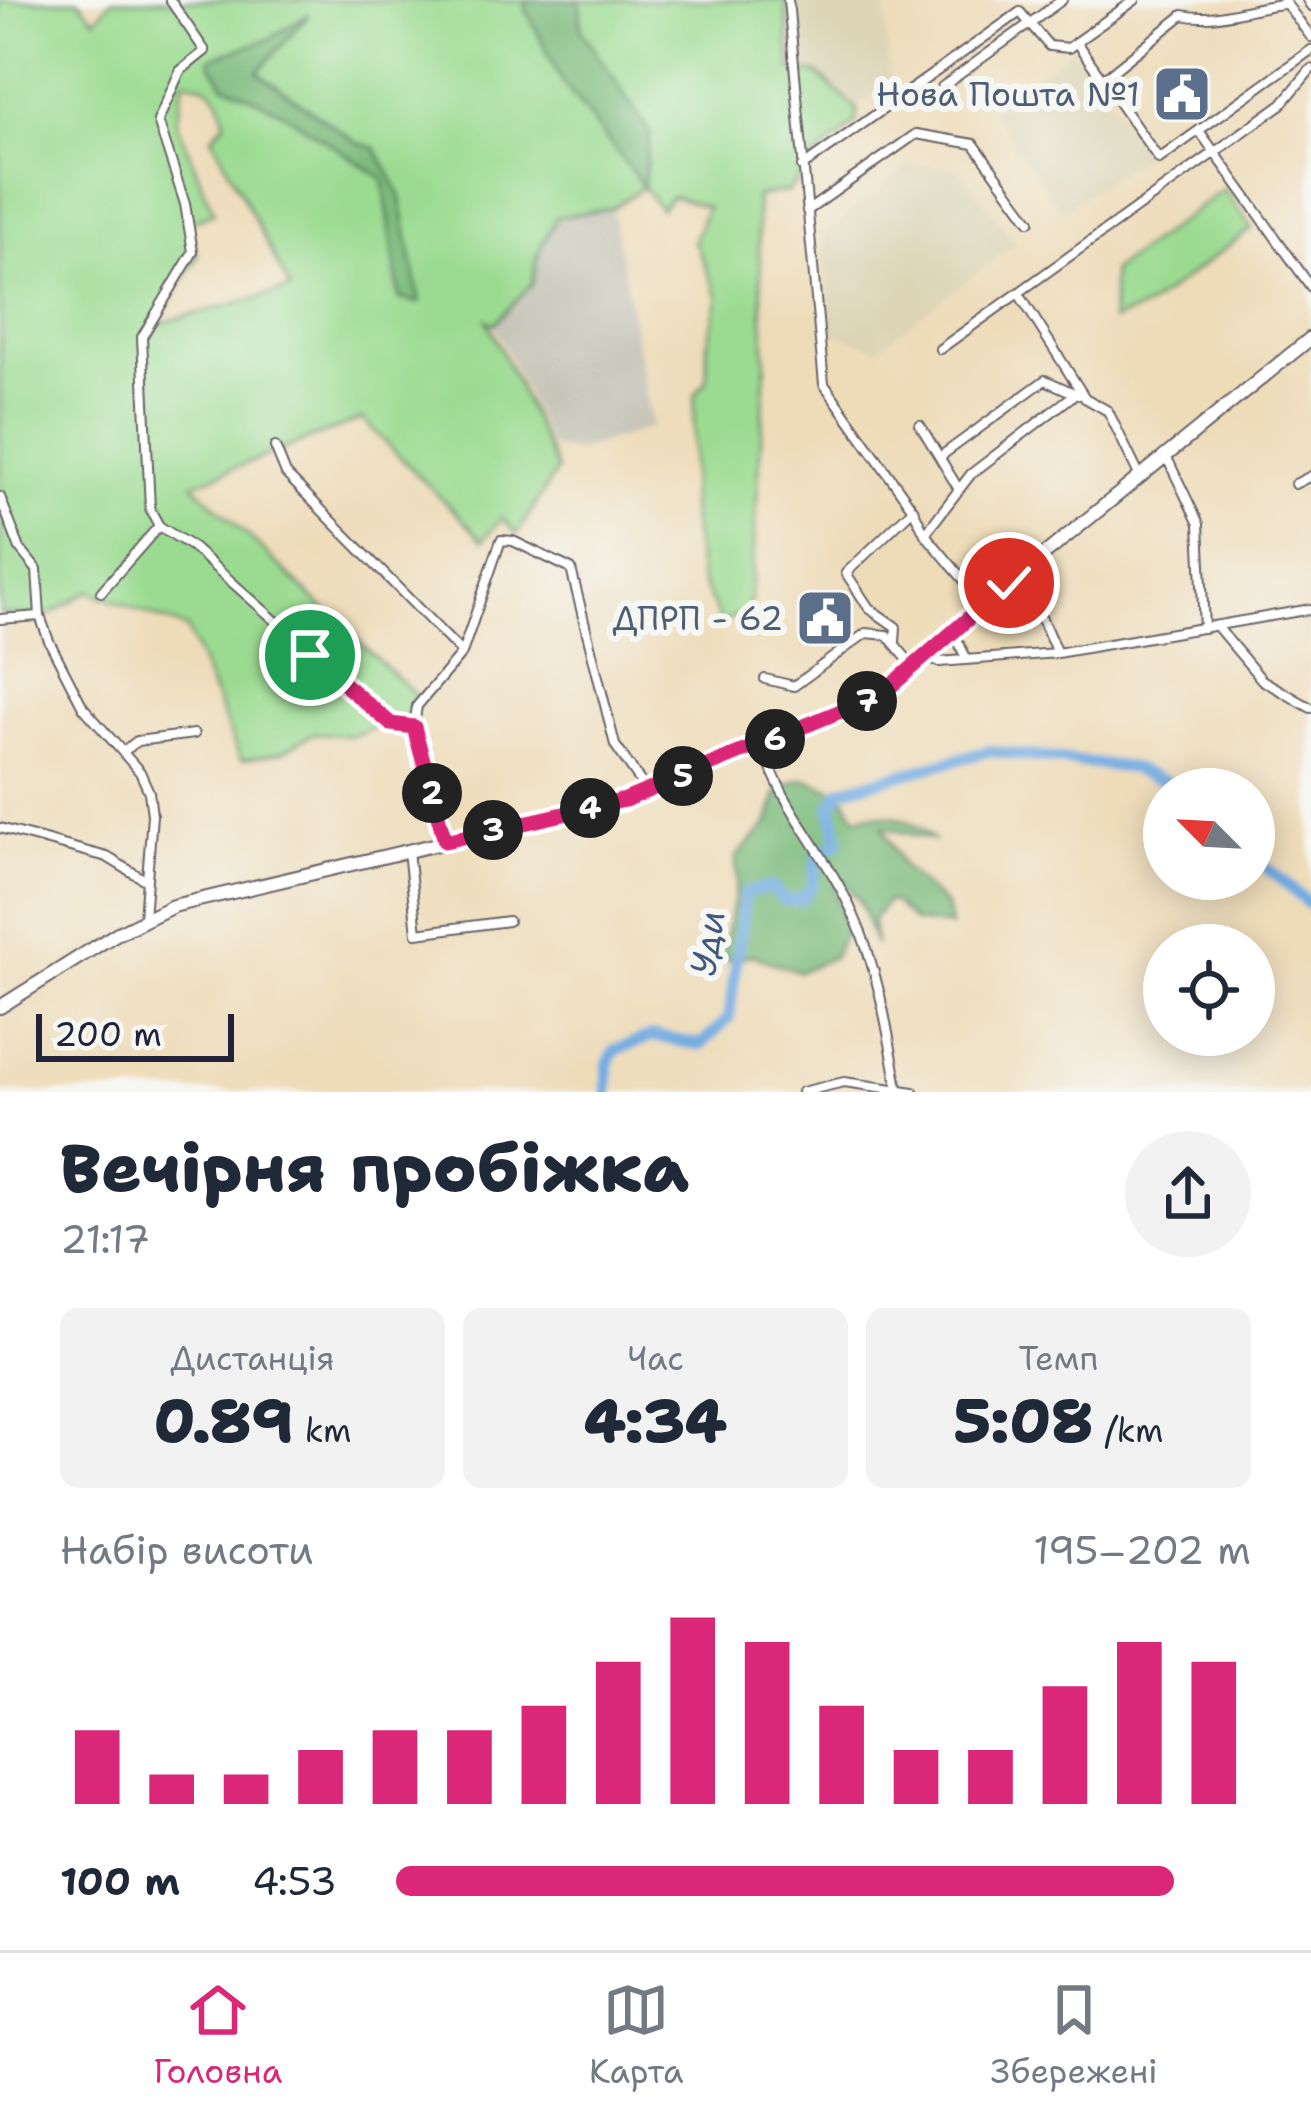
<!DOCTYPE html>
<html lang="uk">
<head>
<meta charset="utf-8">
<style>
  body { margin:0; font-family:"Shantell Sans",sans-serif; background:#f2f2f3; color:#1f2937; height:100vh; display:flex; flex-direction:column; font-size:45px; white-space:nowrap }
  * { box-sizing:border-box; margin:0 }
  p { font-size:39px; color:#747a83 }
  .icon { flex:none; width:66px; height:66px; fill:none; stroke:currentColor; stroke-width:2; stroke-linecap:round; stroke-linejoin:round }
  .map { position:relative; height:1092px; overflow:hidden }
  .drawer { display:flex; flex-direction:column; background:#fff; flex:1 }
  .drawer>* { flex:none }
  .needle { width:78px; rotate:294deg }
  .buttons { position:absolute; left:1143px; top:768px; display:grid; gap:24px }
  .buttons a { display:grid; place-items:center; width:132px; height:132px; border-radius:50%; background:#fff; box-shadow:0 6px 30px #0003; font-size:60px }
  .scale { position:absolute; left:36px; bottom:30px; width:198px; box-sizing:border-box; padding-left:12px; border:6px solid #22223b; border-top:0; font-size:33px; line-height:42px; white-space:nowrap; color:#22223b; -webkit-text-stroke:9px #f6f6f2; paint-order:stroke }
  .pin { position:absolute; display:grid; place-items:center; width:102px; height:102px; color:#fff; margin:-51px; border:6px solid #fff; border-radius:50%; box-shadow:0 3px 12px #0007 }
  .km { position:absolute; width:60px; height:60px; margin:-30px; border-radius:50%; background:#222; color:#fff; font-size:33px; line-height:60px; text-align:center }
  .round { display:grid; place-items:center; flex:none; width:126px; height:126px; border-radius:63px; background:#f2f2f3 }
  .summary { display:flex; align-items:center; justify-content:space-between; height:204px; padding:0 60px }
  h1 { font-size:66px; font-weight:800; line-height:90px }
  .stats { display:grid; grid-template-columns:repeat(3,1fr); gap:18px; height:204px; padding:12px 60px }
  .stats div { display:grid; align-content:center; border-radius:18px; background:#f2f2f3; text-align:center }
  .stats b { font-size:60px; font-weight:800 }
  .stats small { font-size:33px; font-weight:400 }
  .stats p { font-size:33px }
  .chart { height:336px; padding:24px 60px }
  .chart p { display:flex; justify-content:space-between }
  .chart svg { width:100%; height:216px; margin-top:12px; stroke:#db2777; stroke-width:6 }
  ul { padding:0 60px; list-style:none; font-size:39px }
  li { display:grid; grid-template-columns:192px 144px 1fr; align-items:center; height:90px }
  li i { height:30px; border-radius:15px; background:#db2777 }
  .tabs { display:flex; justify-content:space-around; align-items:center; height:168px; border-top:3px solid #e0e1e3; background:#fff; font-size:33px; color:#747a83 }
  .tabs a { display:grid; justify-items:center; gap:6px }
  .tabs .on { color:#db2777 }
  .map>svg:first-child { display:block }
</style>
</head>
<body>
<div class="map">
<svg width="1311" height="1092" viewBox="0 0 1311 1092">
  <rect width="100%" height="100%" fill="#f6f6f2"/>
  <filter id="ink" filterUnits="userSpaceOnUse"><feTurbulence type="fractalNoise" baseFrequency=".00833" numOctaves="2"/><feDisplacementMap in="SourceGraphic" scale="24" xChannelSelector="R" yChannelSelector="G"/><feConvolveMatrix kernelMatrix="1 2 1 2 8 2 1 2 1" color-interpolation-filters="sRGB"/></filter>
  <filter id="wash" filterUnits="userSpaceOnUse"><feTurbulence type="fractalNoise" baseFrequency=".004" numOctaves="4" result="noise"/><feDisplacementMap in="SourceGraphic" scale="48" xChannelSelector="R" yChannelSelector="G"/><feGaussianBlur stdDeviation="2.7" result="paint"/><feColorMatrix in="noise" values="0 0 0 0 0 0 0 0 0 0 0 0 0 0 0 0 0 1.4 0 .05"/><feComposite in="paint" operator="in"/></filter>
  <g filter="url(#wash)">
    <rect width="100%" height="100%" fill="#eedcb9"/>
    <!-- built -->
    <g fill="#dcd4b5">
      <path d="M793,0H884L890,81L858,106L818,72L798,67Z"/>
      <path d="M1072,49L1148,152L1062,211L990,110Z"/>
      <path d="M910,165L959,169L1016,243L878,348L832,333L824,234Z"/>
    </g>
    <!-- industrial -->
    <path fill="#c6c5b8" d="M612,208L652,427L574,452L550,446L494,324L532,284L538,253L557,217Z"/>
    <!-- green -->
    <g fill="#9bdb91" stroke="#5e7e66" stroke-width="3" fill-rule="evenodd">
      <path d="M0,0H79L95,19L112,0H527L525,7L643,185L650,133L581,29L580,0H786L791,69L818,74L857,109V123L818,155L789,191L756,197L766,365L750,609L721,623L700,579L690,507L695,395L707,380V345L719,297L694,241L707,207L672,196L660,209L643,187L612,208L557,217L538,253L532,284L494,324L487,320L557,470L517,534L502,518L483,540L362,419L193,484L416,696L409,714L352,736L314,733L282,752L241,760L187,629L88,591L48,616L0,614ZM306,17L258,72L357,143L400,194L399,298L384,179L282,111L223,83L210,63L211,58L268,40ZM184,80C215,86 219,92 225,122L212,136L290,289L157,324L198,256L188,223L214,213L177,122Z"/>
      <path d="M1224,189L1252,228L1147,307L1112,321V271Z"/>
    </g>
    <!-- forest -->
    <g fill="#7cbb7b" stroke="#4f6e5b" stroke-width="3">
      <path d="M527,0H580L581,29L650,133L643,186L563,83L525,7Z"/>
      <path d="M309,14L258,72L357,143L376,148L400,194L420,303L400,299L383,179L281,111L224,84L210,63L211,58L269,39Z"/>
      <path d="M804,778L842,793L856,817C887,811 910,816 933,840L883,827L903,867L946,906L950,926L914,922L893,902H886L873,919L875,945L860,902L843,880L835,888L846,930L833,957L799,972L751,955L727,960L723,952L737,883L736,857L769,823L778,790Z"/>
    </g>
    <g fill="none" stroke-linecap="round" stroke-linejoin="round">
      <!-- river -->
      <g stroke="#71abe1" stroke-width="12">
        <path d="M1254,856L1311,906"/>
        <path d="M608,1092V1064L615,1050L653,1036L701,1045L729,1018L745,893L773,887L782,900H801L812,887L818,854L839,842L831,806L841,790L989,751L1131,768L1184,789"/>
      </g>
    </g>
  </g>
  <g filter="url(#ink)">
    <g fill="none" stroke-linecap="round" stroke-linejoin="round">
      <defs>
        <g id="street">
          <path d="M170,0L205,51L180,71L158,121L185,204L193,252L142,337L150,509L159,526L191,546L391,723L414,727"/>
          <path d="M788,0L824,384L913,509L925,534L984,604"/>
          <path d="M1307,0L1311,6"/>
          <path d="M1284,1L1311,37"/>
          <path d="M1076,42L1135,0"/>
          <path d="M1103,79L1183,15C1217,23 1250,6 1285,4"/>
          <path d="M942,87L1062,0"/>
          <path d="M1200,132L1311,287"/>
          <path d="M802,167L1020,12L1049,46L1069,48L1076,42L1159,159L1311,50"/>
          <path d="M807,211L916,134L974,144L1030,221"/>
          <path d="M1019,294L1085,398L1108,411L1139,475"/>
          <path d="M940,349L1282,104L1311,69"/>
          <path d="M920,425L958,488"/>
          <path d="M275,447L286,474L462,653"/>
          <path d="M941,456L1045,380L1078,395"/>
          <path d="M1169,462L1199,524L1204,628"/>
          <path d="M1295,484L1311,476"/>
          <path d="M0,497L20,549L37,570L40,616L49,641L83,707L140,772L149,792L152,815L144,918"/>
          <path d="M925,534L971,474L1075,394"/>
          <path d="M1009,583L1042,619L1057,653"/>
          <path d="M101,592L159,526"/>
          <path d="M0,619L40,616"/>
          <path d="M1219,629L1262,680L1311,708"/>
          <path d="M954,633L966,658"/>
          <path d="M895,642L896,627L869,608L846,573L913,509"/>
          <path d="M924,658L939,662L1057,653L1311,609"/>
          <path d="M765,679L794,686L866,633L887,635L913,666"/>
          <path d="M762,744C781,808 828,855 854,916C878,969 888,1031 898,1088"/>
          <path d="M123,752L137,741L194,734"/>
          <path d="M0,828L107,857L145,880"/>
          <path d="M445,841L414,727L417,706L462,653L501,540L513,541L571,569L615,745L647,791"/>
          <path d="M408,851L417,933L508,921"/>
          <path d="M802,1092L844,1082L914,1092"/>
        </g>
        <path id="primary" d="M0,1007L116,934L173,906L625,800L882,694L1009,583L1311,338"/>
      </defs>
      <!-- street casing -->
      <use href="#street" stroke="#696367" stroke-width="12"/>
      <!-- primary casing -->
      <use href="#primary" stroke="#696367" stroke-width="16"/>
      <!-- street -->
      <use href="#street" stroke="#fff" stroke-width="8"/>
      <!-- primary -->
      <use href="#primary" stroke="#fff" stroke-width="12"/>
    </g>
  </g>
  <g fill="none" stroke-linecap="round" stroke-linejoin="round" filter="url(#ink)">
    <defs>
      <path id="route" d="M310,655L391,724L414,727L445,841L625,800L882,694L1009,583"/>
    </defs>
    <!-- route casing -->
    <use href="#route" stroke="#fff" stroke-width="24"/>
    <!-- route -->
    <use href="#route" stroke="#db2777" stroke-width="15"/>
  </g>
  <!-- icons -->
  <defs>
    <symbol id="civic-square" viewBox="-11 -11 22 22"><rect x="-9" y="-9" width="18" height="18" rx="4" fill="#5c6f8a" stroke="#f6f6f2"/><path d="M-.6-6.5H3V-4.5H.6V-3L4-1V1h2V6H-6V1h2V-1L-.6-3ZM-1.2 2.5V6h2.4V2.5Z" fill="#fff"/></symbol>
  </defs>
  <g fill-rule="evenodd">
    <use href="#civic-square" x="1149" y="61" width="66" height="66"/>
    <use href="#civic-square" x="792" y="585" width="66" height="66"/>
  </g>
  <g text-anchor="middle" stroke-width="12" stroke-linejoin="round" paint-order="stroke">
    <!-- service labels -->
    <g font-size="33" fill="#4e5e75" stroke="#f6f6f2" text-anchor="end">
      <text x="1140" y="106">Нова Пошта №1</text>
      <text x="783" y="630">ДПРП - 62</text>
    </g>
    <!-- water labels -->
    <g font-size="36" font-style="italic" fill="#42597d" stroke="#f6f6f2">
      <text transform="translate(707 943) rotate(-81)" y="13">Уди</text>
    </g>
  </g>
</svg>
<div class="buttons">
<a><svg class="needle" viewBox="-14 -14 28 28"><path d="M0-13l5 13h-10z" fill="#e53935"/><path d="M0 13l5-13h-10z" fill="#747a83"/></svg></a>
<a><svg class="icon" aria-label="locate" viewBox="0 0 24 24"><circle cx="12" cy="12" r="6"/><path d="M12 2v4M12 18v4M2 12h4M18 12h4"/></svg></a>
</div>
<div class="scale">200 m</div>
<div class="pin" style="left:310px;top:655px;background:#1e9e55"><svg class="icon" aria-label="arrive" viewBox="0 0 24 24"><path d="M6 21V4h12l-3 4 3 4H6"/></svg></div>
<div class="pin" style="left:1009px;top:583px;background:#d93025"><svg class="icon" aria-label="check" viewBox="0 0 24 24"><path d="M5 12l5 5 9-10"/></svg></div>
<b class="km" style="left:432px;top:793px">2</b>
<b class="km" style="left:493px;top:830px">3</b>
<b class="km" style="left:590px;top:808px">4</b>
<b class="km" style="left:683px;top:776px">5</b>
<b class="km" style="left:775px;top:739px">6</b>
<b class="km" style="left:867px;top:701px">7</b>
</div>
<section class="drawer">
<div class="summary"><div><h1>Вечірня пробіжка</h1><p>21:17</p></div><a class="round"><svg class="icon" aria-label="share" viewBox="0 0 24 24"><path d="M12 15V3M7 8l5-5 5 5M5 13v7h14v-7"/></svg></a></div>
<div class="stats">
<div><p>Дистанція</p><b>0.89<small> km</small></b></div>
<div><p>Час</p><b>4:34</b></div>
<div><p>Темп</p><b>5:08<small> /km</small></b></div>
</div>
<div class="chart"><p><span>Набір висоти</span>195–202 m</p>
<svg viewBox="0 0 160 44" preserveAspectRatio="none"><path d="M5 44V29M15 44V38M25 44V38M35 44V33M45 44V29M55 44V29M65 44V24M75 44V15M85 44V6M95 44V11M105 44V24M115 44V33M125 44V33M135 44V20M145 44V11M155 44V15"/></svg>
</div>
<ul>
<li><b>100 m</b>4:53<i style="width:91%"></i></li>
</ul>
</section>
<nav class="tabs">
<a class="on"><svg class="icon" aria-label="home" viewBox="0 0 24 24"><path d="M3 11l9-7 9 7M6 9v11h12V9"/></svg>Головна</a>
<a><svg class="icon" aria-label="map" viewBox="0 0 24 24"><path d="M3 6l6-2 6 2 6-2v14l-6 2-6-2-6 2zM9 4v14M15 6v14"/></svg>Карта</a>
<a><svg class="icon" aria-label="saved" viewBox="0 0 24 24"><path d="M7 4h10v16l-5-4-5 4z"/></svg>Збережені</a>
</nav>
</body>
</html>
